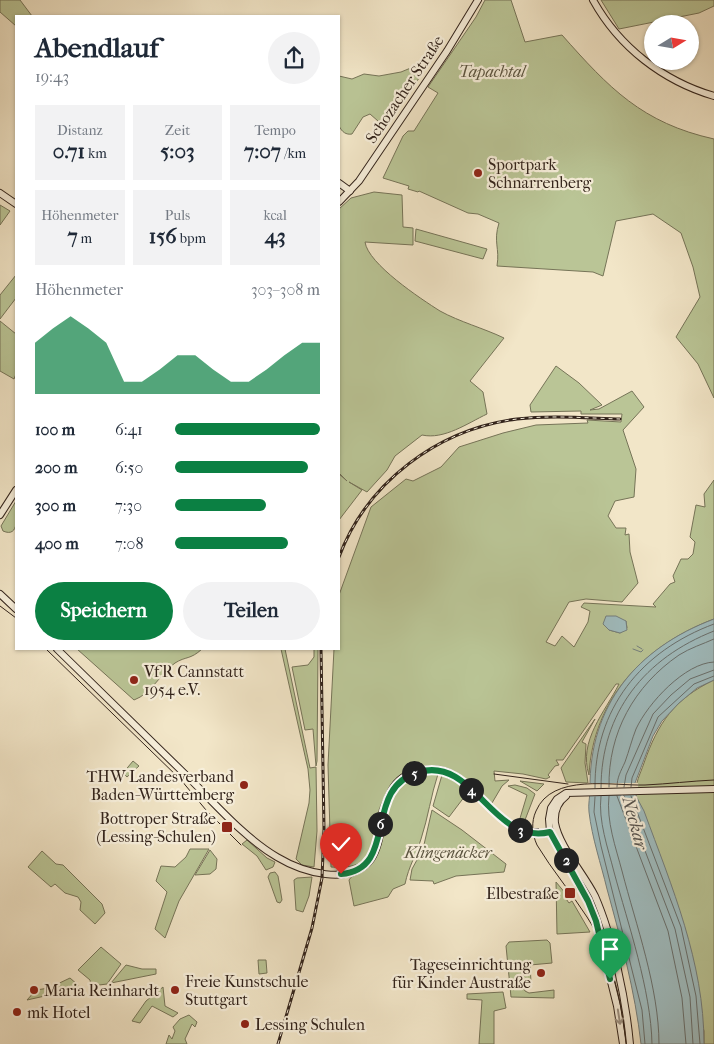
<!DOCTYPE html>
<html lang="de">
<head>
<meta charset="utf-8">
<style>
  body { margin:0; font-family:"IM FELL French Canon",serif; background:#f2f2f3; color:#1f2937; height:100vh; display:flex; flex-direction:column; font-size:19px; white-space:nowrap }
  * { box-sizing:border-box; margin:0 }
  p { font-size:16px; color:#747a83 }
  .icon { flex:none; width:28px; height:28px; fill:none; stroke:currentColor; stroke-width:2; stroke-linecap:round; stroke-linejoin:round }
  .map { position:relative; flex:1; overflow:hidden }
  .panel { position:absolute; left:15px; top:15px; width:325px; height:635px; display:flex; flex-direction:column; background:#fff; border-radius:0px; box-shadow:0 1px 4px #0004 }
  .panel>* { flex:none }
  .needle { width:32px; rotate:79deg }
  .tools { position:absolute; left:644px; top:15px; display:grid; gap:10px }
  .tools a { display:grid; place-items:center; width:55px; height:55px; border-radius:50%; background:#fff; box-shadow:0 1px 4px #0004; font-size:25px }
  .pin { position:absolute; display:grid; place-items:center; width:42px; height:42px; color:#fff; margin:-51px -21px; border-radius:50% 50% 50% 0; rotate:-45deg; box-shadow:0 0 5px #0007 }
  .pin .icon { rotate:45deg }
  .km { position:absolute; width:25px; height:25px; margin:-12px; border-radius:50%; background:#222; color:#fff; font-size:14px; line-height:25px; text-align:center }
  .round { display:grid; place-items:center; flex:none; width:52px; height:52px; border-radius:26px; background:#f2f2f3 }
  .overview { display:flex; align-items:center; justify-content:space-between; height:85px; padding:0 20px }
  h1 { font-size:28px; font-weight:700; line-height:38px }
  .stats { display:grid; grid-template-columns:repeat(3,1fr); gap:8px; height:85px; padding:5px 20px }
  .stats div { display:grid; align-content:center; border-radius:0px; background:#f2f2f3; text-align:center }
  .stats b { font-size:21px; font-weight:700 }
  .stats small { font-size:14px; font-weight:400 }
  .stats p { font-size:14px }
  .chart { height:140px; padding:10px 20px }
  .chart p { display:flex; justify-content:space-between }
  .chart svg { width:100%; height:90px; margin-top:5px; fill:#0b8043; opacity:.7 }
  .action { display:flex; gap:10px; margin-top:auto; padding:10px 20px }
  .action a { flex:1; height:58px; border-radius:30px; background:#0b8043; color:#fff; font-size:20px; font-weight:700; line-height:58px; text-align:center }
  .action a+a { background:#f2f2f3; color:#1f2937 }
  ul { padding:0 20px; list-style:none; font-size:16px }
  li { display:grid; grid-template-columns:80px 60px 1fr; align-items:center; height:38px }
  li i { height:12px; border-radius:6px; background:#0b8043 }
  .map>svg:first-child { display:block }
</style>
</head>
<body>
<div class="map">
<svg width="714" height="1044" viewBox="0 0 714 1044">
  <rect width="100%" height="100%" fill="#f2e6c8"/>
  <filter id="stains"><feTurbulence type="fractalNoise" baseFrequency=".004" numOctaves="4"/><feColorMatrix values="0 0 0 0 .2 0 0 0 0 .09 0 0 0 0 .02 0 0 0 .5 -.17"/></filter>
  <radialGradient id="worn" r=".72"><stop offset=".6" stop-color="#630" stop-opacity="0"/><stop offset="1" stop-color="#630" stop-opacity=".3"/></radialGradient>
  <!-- green -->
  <g fill="#bac596" stroke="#767458" fill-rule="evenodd">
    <path d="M0,0H20L32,16H16V26L0,12Z"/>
    <path d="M485,0H511L525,42L562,35C609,88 642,123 714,139V398L698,364L676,337L700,297L693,267L681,233L653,214L616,221L603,276L593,272L497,266C500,248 493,242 499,223L478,214L468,213L419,191L418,192L408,189L409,186L383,178L403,136L408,131H414L438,93L428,87L476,17Z"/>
    <path d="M601,0H714V6L699,13L619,29Z"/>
    <path d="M418,65L427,66L386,128L370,114L363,117L352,134C346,135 342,132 339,126V76L352,79L364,74L379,76L401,72Z"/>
    <path d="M374,192L402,195L403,227L413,228V245L365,242C368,264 421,299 440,311C460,322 483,328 504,338L470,381L483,392L487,414C468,423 444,440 422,435L395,456L387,470L367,492L349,482L362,490L339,520V474L347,481L339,473V209L351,198Z"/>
    <path d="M0,205L10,211L0,225Z"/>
    <path d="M416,229L487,249L483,259L415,241Z"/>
    <path d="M16,275V298L0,319V295Z"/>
    <path d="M0,321L16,334V374L14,379L0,371Z"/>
    <path d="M556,366L579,383L602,405L590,410L599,409L632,391L644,407L623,430L636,469L634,497L615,501L608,516L616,528H626L625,535L629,534L630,552L638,583L622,602L586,599L569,602L546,642L555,646L562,636L574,647L588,622L590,611L581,607L584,603L656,607L653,604L670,584L675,582L673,576L681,559H688L693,554L695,542L690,537L696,505L705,507L704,494L714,480V619C645,645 593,698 589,775C578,741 605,712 619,684H616L563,760H556L559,765L555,766L548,775L550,777L546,779L523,774L494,771L495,781L509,780L502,786L492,803C478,793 470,779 454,771C418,753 385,783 377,817C375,828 376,841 371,851C364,867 345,868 331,867L328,765L334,649H339V595L371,507L406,479L413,481L441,467L459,447L503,433L536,425L588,423L587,420L621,422L622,414H581V411L531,412L530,405ZM626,621L627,628L620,633L609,630Z"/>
    <path d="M16,501C16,511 21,539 3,531L1,526Z"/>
    <path d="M77,649H202C190,660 186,656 175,663C161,673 151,694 134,700Z"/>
    <path d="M281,649H285L310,768L316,767L317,831L314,867L302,865L296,859L309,803L310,790L308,769Z"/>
    <path d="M314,649H318L317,761L316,766L313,729L305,730L292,667L308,665L314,657Z"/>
    <path d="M714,680V1044H704V1031L636,796C635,782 640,775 644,763C658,723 674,699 714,680Z"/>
    <path d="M595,719L582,742L586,744L585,763L588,783L566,782L561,768Z"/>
    <path d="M133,761L139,766L127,777L123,773Z"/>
    <path d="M426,773L438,774C431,795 428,818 421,839C416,856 409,865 405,884L393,889L388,897L354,906L349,880C354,871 368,872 375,859C392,826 375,784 426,773Z"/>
    <path d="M442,775L460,784L468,792L449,817L433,806Z"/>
    <path d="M520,781L544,784L537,791Z"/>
    <path d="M515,785L527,788L535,794L525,820L526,828L518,825L527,795L508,786Z"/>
    <path d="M432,810L462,830L506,864L504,872L456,876L434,884L433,881L410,880L412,869L423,849Z"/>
    <path d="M247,840L267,858L275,862L273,867L266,870L257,856L242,844Z"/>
    <path d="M562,844C575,866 614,931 610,953L591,899Z"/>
    <path d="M190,849H209L179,901L165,938L155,929L167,892L156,881L161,866L175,867L186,857Z"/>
    <path d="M210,850L217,859L216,869L210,874L195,875Z"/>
    <path d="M42,851L56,864L63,865L102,904L105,913L95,924L80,910L81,902L78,897L65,893L55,884L51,887L28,867Z"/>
    <path d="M275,872L278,876L282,900L280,903L277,902L268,877L270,873Z"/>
    <path d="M312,877L309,896L303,912L296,910L294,880L297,878Z"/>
    <path d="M556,882L566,894L564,896L569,903L572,901L590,932L557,934Z"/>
    <path d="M547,940L550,943L552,963L530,965L531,982L523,987L525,991L529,993L554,990V998L511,997L506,946L509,942Z"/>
    <path d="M101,947L121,964L107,984L91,986L90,980L78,970Z"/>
    <path d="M258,960H266L267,973L259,974Z"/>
    <path d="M126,965L142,969H156V974L111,983Z"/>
    <path d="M70,978L78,985L76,989L27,1000L36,990L49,988Z"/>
    <path d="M163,987L165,1006L178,1013L173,1017L152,1006L140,1023L132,1021L146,1001Z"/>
    <path d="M503,992L506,1008L494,1011V1044H479L482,1000L467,999V994Z"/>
    <path d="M189,1015L197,1022L195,1027L192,1024L185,1039L187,1044H166L169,1035L172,1039L175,1031L173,1027L180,1019Z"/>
  </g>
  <!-- water -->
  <g fill="#a0bdc0" stroke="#747f7e">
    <path d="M606,616H616L626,621L627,630L620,633L609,630L603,624Z"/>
    <path d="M714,619V680L697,688L679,703L662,721L653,736L635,783L636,796L644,811C672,887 704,962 704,1044H641C635,991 621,940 607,889C601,864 592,838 589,812C588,804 590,797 590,789C589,705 637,648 714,619Z"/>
  </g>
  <!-- pier -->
  <path fill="#f2e6c8" d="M587,783H638V794L588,795Z"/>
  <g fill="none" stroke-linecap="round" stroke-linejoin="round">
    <!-- shore -->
    <g stroke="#69706e" stroke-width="1">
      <path d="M609,787C608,733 634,686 679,655C690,648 703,644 714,639"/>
      <path d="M617,787C617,777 621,771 625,762C629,751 632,739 636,729C648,703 685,663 714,662"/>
      <path d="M624,787L626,775L653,714L671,695L690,679L714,670"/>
      <path d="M631,787L632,778L658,717L694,684L714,676"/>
      <path d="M595,788C594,709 641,651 714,624"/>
      <path d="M601,788C601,712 645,658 714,631"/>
      <path d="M601,796C598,821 608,848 614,872C628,924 651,990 652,1044"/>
      <path d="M609,796C606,821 616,848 622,871C636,925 659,988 659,1044"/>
      <path d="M617,796L668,931L682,998L686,1044"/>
      <path d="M624,796L675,929L690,997L693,1044"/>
      <path d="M631,796L681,927L696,996L700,1044"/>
      <path d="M595,797L594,812L601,846L642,1010L645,1044"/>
    </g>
    <!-- stream -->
    <g stroke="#747f7e" stroke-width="1">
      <path d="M637,646L642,649"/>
      <path d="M633,649L641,652L643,650"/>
    </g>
    <defs>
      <g id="secondary">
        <path d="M593,0C619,47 663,81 714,96"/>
        <path d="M339,183L350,191"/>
        <path d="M0,193L16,204"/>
        <path d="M339,202L359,181L447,51L478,0"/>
        <path d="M0,515L16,490"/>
        <path d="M0,594L16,609"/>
        <path d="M57,649C102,693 147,737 192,781C218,807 245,838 277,857C302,872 350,887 371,859C390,832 372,771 430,770C472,770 488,821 527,832"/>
        <path d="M566,796C558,802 554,812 555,823C559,846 584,874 595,896C613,937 626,1000 630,1044"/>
        <path d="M623,1044L617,1006L596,921L589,901L550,832L549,819L551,808L557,799L566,793L714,789"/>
      </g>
    </defs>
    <!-- secondary casing -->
    <use href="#secondary" stroke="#32231b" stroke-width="8"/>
    <!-- secondary -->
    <use href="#secondary" stroke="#f7efdb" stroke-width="6"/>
    <!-- tram -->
    <g stroke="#32231b" stroke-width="1">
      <path d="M0,606L16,618"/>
      <path d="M46,649L181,780L206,810L241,845"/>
      <path d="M494,774L568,784"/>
      <path d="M626,1044C622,1001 611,954 587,917C571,892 552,870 537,845C532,834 531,822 536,811C552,773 612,786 645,785C668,784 691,781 714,780"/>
    </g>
    <defs>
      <g id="rail">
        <path d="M339,557C367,482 438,429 517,419C551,415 586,418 620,419"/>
        <path d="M278,1044L312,928L322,878L324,829L321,649"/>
      </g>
    </defs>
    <!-- rail casing -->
    <use href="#rail" stroke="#32231b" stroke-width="3"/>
    <!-- rail -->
    <use href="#rail" stroke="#f7efdb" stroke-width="1" stroke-dasharray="4" stroke-linecap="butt"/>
    <defs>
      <path id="secondary-bridge" d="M527,832H539"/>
    </defs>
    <!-- secondary-bridge casing -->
    <use href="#secondary-bridge" stroke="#32231b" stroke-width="8" stroke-linecap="butt"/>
    <!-- secondary-bridge -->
    <use href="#secondary-bridge" stroke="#f7efdb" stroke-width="6"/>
  </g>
  <!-- one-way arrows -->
  <defs><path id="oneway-shaft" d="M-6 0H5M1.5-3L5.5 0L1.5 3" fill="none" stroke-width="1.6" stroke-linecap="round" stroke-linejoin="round" transform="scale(1.25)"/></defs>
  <use stroke="#9e9385" href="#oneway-shaft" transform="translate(619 1017) rotate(81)"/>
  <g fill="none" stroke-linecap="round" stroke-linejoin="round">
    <defs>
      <path id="route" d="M341,874C400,869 361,788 419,772C475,756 492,846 550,832L588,901L596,921L610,979"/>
    </defs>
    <!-- route casing -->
    <use href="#route" stroke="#fff" stroke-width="10"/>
    <!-- route -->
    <use href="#route" stroke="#0b8043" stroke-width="6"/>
  </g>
  <!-- markers -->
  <g fill="#8f2418" stroke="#f7efdb" stroke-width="2">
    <circle cx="478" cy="173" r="5"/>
    <circle cx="134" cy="680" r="5"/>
    <circle cx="244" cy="785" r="5"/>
    <rect x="221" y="821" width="12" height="12" rx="2.5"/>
    <rect x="564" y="887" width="12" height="12" rx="2.5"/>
    <circle cx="541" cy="973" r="5"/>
    <circle cx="34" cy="990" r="5"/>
    <circle cx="175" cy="990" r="5"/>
    <circle cx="17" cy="1012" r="5"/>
    <circle cx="245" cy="1024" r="5"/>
  </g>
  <g text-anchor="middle" stroke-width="4.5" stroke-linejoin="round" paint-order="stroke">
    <!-- park labels -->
    <g font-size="16" font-style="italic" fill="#5b5440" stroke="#f7efdb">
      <text x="492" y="77">Tapachtal</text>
      <text x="448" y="858">Klingenäcker</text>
    </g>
    <!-- street labels -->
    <g font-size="16" fill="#32231b" stroke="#f7efdb">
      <text transform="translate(404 89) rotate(-56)" y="6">Schozacher Straße</text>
    </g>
    <!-- poi labels -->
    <g font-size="16" fill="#32231b" stroke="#f7efdb" text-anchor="start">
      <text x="488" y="170">Sportpark<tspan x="488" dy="18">Schnarrenberg</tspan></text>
      <text x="144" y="677">VfR Cannstatt<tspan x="144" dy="18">1954 e.V.</tspan></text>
      <text x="234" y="782" text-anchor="end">THW Landesverband<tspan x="234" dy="18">Baden-Württemberg</tspan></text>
      <text x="216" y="824" text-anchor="end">Bottroper Straße<tspan x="216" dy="18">(Lessing-Schulen)</tspan></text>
      <text x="559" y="899" text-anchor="end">Elbestraße</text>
      <text x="531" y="970" text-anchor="end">Tageseinrichtung<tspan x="531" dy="18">für Kinder Austraße</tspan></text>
      <text x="185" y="987">Freie Kunstschule<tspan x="185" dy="18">Stuttgart</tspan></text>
      <text x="44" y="996">Maria Reinhardt</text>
      <text x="27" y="1018">mk Hotel</text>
      <text x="255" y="1030">Lessing Schulen</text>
    </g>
    <!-- water labels -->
    <g font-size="18" font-style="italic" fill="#53514d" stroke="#f7efdb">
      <text transform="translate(635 823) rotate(75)" y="6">Neckar</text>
    </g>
  </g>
  <rect width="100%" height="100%" filter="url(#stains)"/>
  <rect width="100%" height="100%" fill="url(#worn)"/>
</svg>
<div class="tools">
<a><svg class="needle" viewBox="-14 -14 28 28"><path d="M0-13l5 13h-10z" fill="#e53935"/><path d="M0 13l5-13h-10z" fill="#747a83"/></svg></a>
</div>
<div class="pin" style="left:610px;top:979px;background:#1e9e55"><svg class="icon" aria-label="arrive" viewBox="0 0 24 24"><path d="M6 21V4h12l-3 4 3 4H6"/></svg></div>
<div class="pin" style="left:341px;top:874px;background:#d93025"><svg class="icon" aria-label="check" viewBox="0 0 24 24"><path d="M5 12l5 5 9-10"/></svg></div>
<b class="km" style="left:566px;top:860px">2</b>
<b class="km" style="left:520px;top:830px">3</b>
<b class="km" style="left:471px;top:790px">4</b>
<b class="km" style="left:414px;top:773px">5</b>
<b class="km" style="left:380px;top:824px">6</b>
<section class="panel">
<div class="overview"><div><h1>Abendlauf</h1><p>19:43</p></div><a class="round"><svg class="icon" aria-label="share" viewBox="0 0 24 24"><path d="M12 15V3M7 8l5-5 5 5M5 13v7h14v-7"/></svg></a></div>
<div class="stats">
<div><p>Distanz</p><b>0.71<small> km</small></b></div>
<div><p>Zeit</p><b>5:03</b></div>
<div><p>Tempo</p><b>7:07<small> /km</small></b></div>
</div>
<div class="stats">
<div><p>Höhenmeter</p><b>7<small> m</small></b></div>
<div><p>Puls</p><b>156<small> bpm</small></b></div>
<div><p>kcal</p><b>43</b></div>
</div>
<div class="chart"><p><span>Höhenmeter</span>303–308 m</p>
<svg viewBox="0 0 160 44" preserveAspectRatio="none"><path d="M0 44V19L10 12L20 6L30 12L40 19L50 38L60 38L70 32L80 25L90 25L100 32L110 38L120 38L130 32L140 25L150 19L160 19V44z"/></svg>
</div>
<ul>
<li><b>100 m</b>6:41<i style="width:100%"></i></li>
<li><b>200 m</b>6:50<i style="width:92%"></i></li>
<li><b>300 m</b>7:30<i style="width:63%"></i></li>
<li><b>400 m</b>7:08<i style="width:78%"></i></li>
</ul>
<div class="action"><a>Speichern</a><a>Teilen</a></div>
</section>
</div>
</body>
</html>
